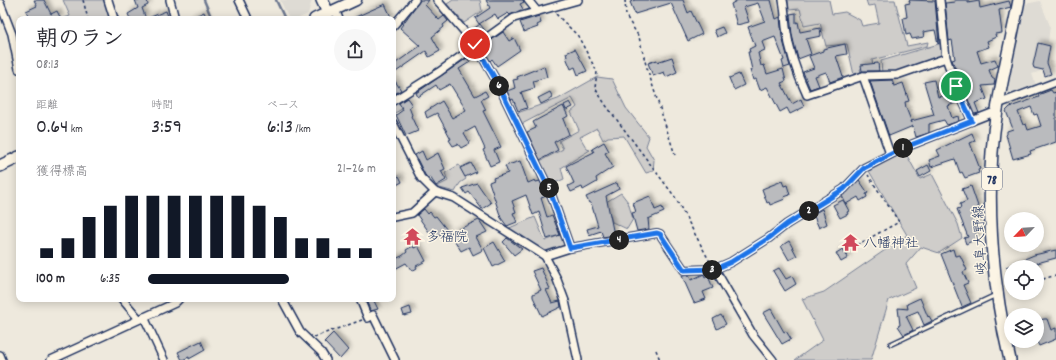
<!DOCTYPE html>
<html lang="ja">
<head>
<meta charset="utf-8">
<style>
  body { margin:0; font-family:Dekko,"Klee One",sans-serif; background:#f7f7f7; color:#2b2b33; height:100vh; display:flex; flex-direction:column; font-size:15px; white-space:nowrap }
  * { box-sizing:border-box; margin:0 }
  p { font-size:13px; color:#7c7c81 }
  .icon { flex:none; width:22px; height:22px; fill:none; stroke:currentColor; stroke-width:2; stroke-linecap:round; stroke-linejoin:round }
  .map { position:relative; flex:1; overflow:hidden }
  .drawer { position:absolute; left:16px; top:16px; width:380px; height:286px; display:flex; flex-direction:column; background:#fff; border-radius:8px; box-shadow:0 2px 10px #0003 }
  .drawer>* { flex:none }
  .needle { width:26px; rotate:245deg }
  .buttons { position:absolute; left:1004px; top:212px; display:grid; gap:8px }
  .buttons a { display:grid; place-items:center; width:40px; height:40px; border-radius:50%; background:#fff; box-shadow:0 2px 10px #0003; font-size:20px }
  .pin { position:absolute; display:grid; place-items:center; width:34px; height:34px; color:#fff; margin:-17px; border:2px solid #fff; border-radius:50%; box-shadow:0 1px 4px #0007 }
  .km { position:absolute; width:20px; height:20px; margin:-10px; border-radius:50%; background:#222; color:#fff; font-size:11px; line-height:20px; text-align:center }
  .round { display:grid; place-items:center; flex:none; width:42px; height:42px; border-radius:21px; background:#f7f7f7 }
  .overview { display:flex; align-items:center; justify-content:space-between; height:68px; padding:0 20px }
  h1 { font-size:22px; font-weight:600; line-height:30px }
  .stats { display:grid; grid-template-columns:repeat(3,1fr); gap:6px; height:68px; padding:4px 20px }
  .stats div { display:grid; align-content:center }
  .stats b { font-size:20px; font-weight:600 }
  .stats small { font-size:11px; font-weight:400 }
  .stats p { font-size:11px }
  .chart { height:112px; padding:8px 20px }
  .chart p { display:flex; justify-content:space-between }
  .chart svg { width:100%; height:72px; margin-top:4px; stroke:#111827; stroke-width:6 }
  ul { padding:0 20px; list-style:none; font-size:13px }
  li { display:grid; grid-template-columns:64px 48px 1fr; align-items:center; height:30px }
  li i { height:10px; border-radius:5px; background:#111827 }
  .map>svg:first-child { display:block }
</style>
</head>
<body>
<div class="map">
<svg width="1056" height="360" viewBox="0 0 1056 360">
  <defs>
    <filter id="shadow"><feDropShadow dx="3" dy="-3" stdDeviation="2" flood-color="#0004"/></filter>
  </defs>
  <rect width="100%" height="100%" fill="#eee9dd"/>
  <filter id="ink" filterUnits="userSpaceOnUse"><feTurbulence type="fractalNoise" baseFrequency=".025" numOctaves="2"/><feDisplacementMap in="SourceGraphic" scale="8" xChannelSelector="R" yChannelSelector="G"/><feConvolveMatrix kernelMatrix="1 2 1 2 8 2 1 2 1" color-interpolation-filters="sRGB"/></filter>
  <g filter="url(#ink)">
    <!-- built -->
    <g fill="#dedbd4">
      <path d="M280,0H312L308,14L297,19H289Z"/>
      <path d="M1040,1L1050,26L1048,42L1052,43L1047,69L1032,74L1036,85L1012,97L1007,93L1025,4Z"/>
    </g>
    <!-- green -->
    <g fill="#cfcdca" stroke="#757e94">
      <path d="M63,0H105L111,19H61L70,16Z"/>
      <path d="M453,0H480L482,11L464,23L447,4Z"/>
      <path d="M788,0H829L832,14L845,12L860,20L862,26L879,23L875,5L868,6L866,0H895L907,46L928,42L927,46L872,60L873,65L860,69L862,75H854L847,44L826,46L820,23L804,26L800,9L789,10Z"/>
      <path d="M942,43L941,57L899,71L882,74L881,61Z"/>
      <path d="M597,77L612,79L626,108L649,137L646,146L654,160L653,171L646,173L624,136L608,137L603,140L597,128L580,137L587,149L590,150L561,168L564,179L550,185L538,162L563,149L559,141L579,130L571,112L577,107L572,98L520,125L514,114L558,99Z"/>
      <path d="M399,101L402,109L393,114V104Z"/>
      <path d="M905,152L920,179L932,174L958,224L962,238L939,253L921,247L906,264L916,288L889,300L871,360H795L823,340L802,299L824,292L907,235L869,171Z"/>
      <path d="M459,165L466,179L460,183L455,192L436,187L448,181L445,173Z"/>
      <path d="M621,193L628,202L633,219L627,229L612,222L606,202Z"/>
      <path d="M535,217L545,241L560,235L564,246L543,253L507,229Z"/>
    </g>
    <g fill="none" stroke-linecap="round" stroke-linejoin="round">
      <!-- stream -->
      <g stroke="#6c778f" stroke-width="2.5">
        <path d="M204,0L212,19"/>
        <path d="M276,0L285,19"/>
      </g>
    </g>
    <!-- building -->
    <g fill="#babbbe" stroke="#1b2f5e" fill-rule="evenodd" filter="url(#shadow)">
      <path d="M34,0H44L51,14L57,11L61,19H30L26,11L37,6Z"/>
      <path d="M135,0H147L148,5L142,8L146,19H130L128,14L138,8Z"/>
      <path d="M420,0H429L425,5L439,20L444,16L448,21L443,25L444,27L432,37L440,51L429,57L426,51L393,74V65L420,46L400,28Z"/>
      <path d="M486,0H523L524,2L520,4L523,9L510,15L508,13L498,19L495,14L479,24L475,18L490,8Z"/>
      <path d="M635,0H683L688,13L691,11L702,34L688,41L671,3L635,14L630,2Z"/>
      <path d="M738,0H771L776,19L780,17L782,37L790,66L784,68L782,61L784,60L775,37L762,42L765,50L758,53L761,66L764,65L767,74L783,69L786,81L781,83L792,104L801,99L804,107L790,114L787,108L780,112L767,87L760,90L756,79L753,80L750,70H752L748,52H750L749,49L755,46L748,27L765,21L758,3L744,7L749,22L737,25L731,4Z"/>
      <path d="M909,0L935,1L939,43L938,44L935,30L923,32L924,37L912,39L910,34L906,35L903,18L907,17L905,4L910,3Z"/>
      <path d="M954,0H968V3L979,1L980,8L1009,1L1011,7L999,10L1002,33L995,34L996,37L987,41L989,47L977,51L981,63L995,59L998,66L989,70L992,78L995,80L994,85L982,86L987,99L975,103L979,113L974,114L952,60L955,59L952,40L949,41L945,3L955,2Z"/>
      <path d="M385,4L392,19H380L379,17L375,19H351Z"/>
      <path d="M166,11L169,19H148V18Z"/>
      <path d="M204,12L207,19H189Z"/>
      <path d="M796,13V23L798,22L800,32L820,28L821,36L806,39L811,54L798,59L792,35L790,14Z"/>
      <path d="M539,16L541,23L537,25L538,27L524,32L520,22Z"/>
      <path d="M480,24L486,32L477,38L472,30Z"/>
      <path d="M722,27L725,33L717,37L714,30Z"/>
      <path d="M503,32L509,41L514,38L520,50L497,66L492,59L490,61L484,50L486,48L484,45Z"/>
      <path d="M1038,43L1050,46L1047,63L1051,74L1045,76L1043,70L1034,68L1033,65Z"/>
      <path d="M845,44L847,54L836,56L843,77L830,82L826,72L815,76L819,86L810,89L803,72L814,68L809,56L823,51V49Z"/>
      <path d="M575,49L587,71L578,75L575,67L571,69L566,57H567L566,53Z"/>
      <path d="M672,57L677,72L666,77L664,72L653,76L648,63L657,60V62Z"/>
      <path d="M467,58L470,62L459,69L475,96L485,91L488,96L481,100L486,110L483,111L501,147L494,150L499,162L490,166L483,150L485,149L475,127L464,133L470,143L461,148L458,144L453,146L449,140L451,139L437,113L427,118L425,112L442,101L452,118L466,110L450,84L439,90L436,85L418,97L416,93Z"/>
      <path d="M878,63L879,71H862L861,65Z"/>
      <path d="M544,66L547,77L533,81L535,88L521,92L527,108L518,111L513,99L511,100L507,91L515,88L513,80L518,79L517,77Z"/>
      <path d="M739,74L744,85L734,90L729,78Z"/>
      <path d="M393,78L401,90L393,95Z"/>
      <path d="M892,80L894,86L903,83L909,101L905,102L906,108L912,123L911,121L934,115L924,82L934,80L938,97L954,93L958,102L948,106L952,118L958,116L959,121L947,125L944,120L929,124V133L916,137L913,126L889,136L870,81Z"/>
      <path d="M1051,90L1053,93L1056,92V142L1030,151L1031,154L1013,159L1006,135L1007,134V131L1013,129L1006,111L1010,107L1039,97L1038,95ZM1031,107L1034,115L1037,114L1041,126L1028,130L1026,124L1023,125L1018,112Z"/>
      <path d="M550,92L553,98L541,104L538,98Z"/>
      <path d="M407,98L412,105L409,107L412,115L411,116L418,131L406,136L396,115L403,110L399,103Z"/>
      <path d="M570,102L573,107L566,110L564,105Z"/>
      <path d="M563,106L568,116L563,119L569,134L554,142L558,150L540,160L527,132L536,128L533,122Z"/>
      <path d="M972,133L975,141L970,143L980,169L978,170L979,173L965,178L962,172L960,173L955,159L931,167L929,160L940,156L937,150Z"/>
      <path d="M604,142L609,151L605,153L613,167L596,178L597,182L583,190L582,187L571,192L568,186L574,183L566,166L594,152L592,149Z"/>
      <path d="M422,151L426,160L438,153L445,169L441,171L446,180L436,186L430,177L428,178L425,175L415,155Z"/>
      <path d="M520,161L528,183L535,180L536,182L540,181L547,196L541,198L547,217L552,215L560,235L547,239L539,212L533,215L526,195L512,201L516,212L513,213L517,222L507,226L501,218L489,182L494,180L493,178L508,173L505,166Z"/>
      <path d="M471,163L476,172L465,177L460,168Z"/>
      <path d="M928,165L931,171L920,177L917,171Z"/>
      <path d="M399,176L402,182L393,187V179Z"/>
      <path d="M859,180L868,193L866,194L867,197L860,201L858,197L846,204L842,196Z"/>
      <path d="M782,181L784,186L787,185L790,195L784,197L785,199L770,205L769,202L767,203L762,189Z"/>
      <path d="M477,183L491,203L482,209L469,192L466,194L462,188Z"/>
      <path d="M617,183L619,189L606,196L614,235L603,237L601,231L589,235L587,229L598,226L591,203H589L586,197Z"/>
      <path d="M971,186L981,215L975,218L980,230L976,232L978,238L966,244L964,238L968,237L957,209L961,208L960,204L967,201L962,189Z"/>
      <path d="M650,196L655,210L662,207L664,212L648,219L649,229L637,231L632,213L636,212L633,203Z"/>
      <path d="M843,200L849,211L847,212L848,214L840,218L833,205Z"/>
      <path d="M424,209L428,214L430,212L434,217L436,216L447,230L434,239L417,215Z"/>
      <path d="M822,209L827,224L819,228L813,214Z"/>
      <path d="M479,220L487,232L476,237L483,250L473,255L469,247L461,251L450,233Z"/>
      <path d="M507,238L522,249L514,255L503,242Z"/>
      <path d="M789,241L797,256L789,260L781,246Z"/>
      <path d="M494,242L505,261L493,267L484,248Z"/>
      <path d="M413,246L414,248L418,246L426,261L416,266L417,268L412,271L406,263L393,270V260L402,256L407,252L406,250Z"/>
      <path d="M843,249L848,258L841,262L836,253Z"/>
      <path d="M953,249L955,256L960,255L967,270L963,272L968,283L963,285L971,303L962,307L941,254Z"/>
      <path d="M1056,250V258L1037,263L1039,267H1006L1034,255Z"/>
      <path d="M541,268L550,289L546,290L552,303L560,301L561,307L542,316L533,297V294L541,290L532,271Z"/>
      <path d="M779,268L786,279L792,276L796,284L785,291L773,271Z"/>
      <path d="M704,274L705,278L708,276L713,288L703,292L706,299L694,303L682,276L689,275L691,280Z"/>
      <path d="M920,298L928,317L929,316L932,321L924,325L918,311L906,316L913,330L904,335L898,326L900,325L898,308L908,309L907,304Z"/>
      <path d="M373,299L378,309L371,311L367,303Z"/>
      <path d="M410,307L412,314L404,316L402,310Z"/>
      <path d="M771,309L784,332L786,331L791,339L782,344L763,313Z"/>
      <path d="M721,315L726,324L717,329L713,319Z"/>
      <path d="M1044,319H1047L1051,330L1056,328V339L1039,346L1037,342V321Z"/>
      <path d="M333,333L348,350L340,359L324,342Z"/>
      <path d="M201,341L205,350L189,359V357L182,360L178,352Z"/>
    </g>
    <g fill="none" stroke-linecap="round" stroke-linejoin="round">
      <defs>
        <path id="lane" d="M891,344L996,295"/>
        <g id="street">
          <path d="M108,0L114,19"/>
          <path d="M170,0L175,19"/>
          <path d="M239,0L248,19"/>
          <path d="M437,0L475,44L497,82L550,191L570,248"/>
          <path d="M528,0L536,10"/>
          <path d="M783,0C785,10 785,18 786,27C789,51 797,74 807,95L863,76L897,75L946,58"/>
          <path d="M940,0L946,58L956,86L972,121"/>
          <path d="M0,3L12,34L19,69"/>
          <path d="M335,10L339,19"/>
          <path d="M393,26L415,0"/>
          <path d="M863,76L890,154"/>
          <path d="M393,101L439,72L514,18L578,0"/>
          <path d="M998,104L1056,82"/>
          <path d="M393,123L421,178L435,192L454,198L545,256L556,277L565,301L578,360"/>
          <path d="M393,217L412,213L435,192"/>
          <path d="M545,256L570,248L657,233L660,234L684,270L715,269L731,262L769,238L787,224L844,189L864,168L903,148L997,111"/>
          <path d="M715,269L753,335L773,360"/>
          <path d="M122,299L139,319"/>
          <path d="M282,299L300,332L321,352L326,360"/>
          <path d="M360,299L368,318L373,315L395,360"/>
          <path d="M144,317L164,360"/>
          <path d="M0,355L2,360"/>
          <path d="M51,360L175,303L179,299"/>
        </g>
        <path id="secondary" d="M328,13L356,0"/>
        <g id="primary">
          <path d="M315,19L328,13L322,0"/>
          <path d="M0,166L19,157"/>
          <path d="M1010,360C991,281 984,190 997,110C1003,73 1012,37 1019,0"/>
        </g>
      </defs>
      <!-- lane casing -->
      <use href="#lane" stroke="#1b2f5e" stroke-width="6"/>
      <!-- street casing -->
      <use href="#street" stroke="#1b2f5e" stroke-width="10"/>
      <!-- secondary casing -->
      <use href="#secondary" stroke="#1b2f5e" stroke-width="13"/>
      <!-- primary casing -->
      <use href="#primary" stroke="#1b2f5e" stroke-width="14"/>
      <!-- path -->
      <g stroke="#1b2f5e" stroke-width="1.5" stroke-dasharray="3 3" stroke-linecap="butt">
        <path d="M83,0L88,19"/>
        <path d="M625,0L626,16L639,37L646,65L675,155"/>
        <path d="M556,14L578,36L597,72L595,88L605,104L675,197L710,262"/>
        <path d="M857,245L899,222L868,175"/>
        <path d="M1037,281L1056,275"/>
        <path d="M314,337L362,320"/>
        <path d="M656,350L660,360"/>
      </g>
      <!-- lane -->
      <use href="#lane" stroke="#fcf5e5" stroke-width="3.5"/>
      <!-- street -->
      <use href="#street" stroke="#fcf5e5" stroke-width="7"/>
      <!-- secondary -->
      <use href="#secondary" stroke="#fcf5e5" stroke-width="10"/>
      <!-- primary -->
      <use href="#primary" stroke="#fcf5e5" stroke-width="11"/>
    </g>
  </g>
  <g fill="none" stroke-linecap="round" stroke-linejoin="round" filter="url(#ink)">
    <defs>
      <path id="route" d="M475,44L497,82L550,191L570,248L657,233L660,234L684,270L715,269L731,262L769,238L787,224L844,189L864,168L903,148L972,121L956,86"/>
    </defs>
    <!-- route casing -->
    <use href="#route" stroke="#fff" stroke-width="8"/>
    <!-- route -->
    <use href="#route" stroke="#1a73e8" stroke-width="5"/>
  </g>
  <!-- icons -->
  <defs>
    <symbol id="temple-bare" viewBox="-9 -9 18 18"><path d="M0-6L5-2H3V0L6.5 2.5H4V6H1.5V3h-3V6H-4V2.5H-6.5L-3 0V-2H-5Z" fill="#d1495b" stroke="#fcf5e5" stroke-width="2.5" paint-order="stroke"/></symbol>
  </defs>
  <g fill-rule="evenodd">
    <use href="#temple-bare" x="400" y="224" width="25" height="25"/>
    <use href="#temple-bare" x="838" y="230" width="25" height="25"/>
  </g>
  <g text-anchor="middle" stroke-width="3" stroke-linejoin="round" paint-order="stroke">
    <!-- shield labels -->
    <rect fill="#fcf5e5" stroke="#5e6a86" stroke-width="1" x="982" y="168" width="20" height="22" rx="3"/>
    <g font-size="13" font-weight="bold" fill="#1b2f5e">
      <text x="992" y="184">78</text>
    </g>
    <!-- poi labels -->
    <g font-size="14" fill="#1b2f5e" stroke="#fcf5e5" text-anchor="start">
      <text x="426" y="241">多福院</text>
      <text x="863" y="247">八幡神社</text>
    </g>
    <!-- street labels -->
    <g font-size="14" fill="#1b2f5e" stroke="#fcf5e5">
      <text transform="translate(979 240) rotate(-93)" y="5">岐阜大野線</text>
    </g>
  </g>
</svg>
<div class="buttons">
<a><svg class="needle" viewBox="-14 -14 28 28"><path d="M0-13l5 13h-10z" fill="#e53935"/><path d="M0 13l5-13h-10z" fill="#7c7c81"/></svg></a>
<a><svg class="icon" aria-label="locate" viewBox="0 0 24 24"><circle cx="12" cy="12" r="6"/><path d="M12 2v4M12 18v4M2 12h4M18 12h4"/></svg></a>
<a><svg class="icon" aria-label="layers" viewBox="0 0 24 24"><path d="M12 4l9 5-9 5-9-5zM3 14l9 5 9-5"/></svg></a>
</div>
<div class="pin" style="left:956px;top:86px;background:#1e9e55"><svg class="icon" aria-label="arrive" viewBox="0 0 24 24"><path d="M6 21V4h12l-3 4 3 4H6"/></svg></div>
<div class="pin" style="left:475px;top:44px;background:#d93025"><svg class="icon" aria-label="check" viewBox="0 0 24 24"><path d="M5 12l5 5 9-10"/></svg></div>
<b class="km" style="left:903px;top:148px">1</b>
<b class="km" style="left:809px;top:211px">2</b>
<b class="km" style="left:712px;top:270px">3</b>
<b class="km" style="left:619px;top:240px">4</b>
<b class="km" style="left:549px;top:188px">5</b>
<b class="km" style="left:499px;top:86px">6</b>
<section class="drawer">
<div class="overview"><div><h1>朝のラン</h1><p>08:13</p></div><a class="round"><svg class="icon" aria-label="share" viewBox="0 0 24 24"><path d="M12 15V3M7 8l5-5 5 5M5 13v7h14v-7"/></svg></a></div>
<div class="stats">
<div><p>距離</p><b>0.64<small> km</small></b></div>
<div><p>時間</p><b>3:59</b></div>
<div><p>ペース</p><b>6:13<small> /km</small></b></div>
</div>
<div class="chart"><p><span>獲得標高</span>21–26 m</p>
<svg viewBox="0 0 160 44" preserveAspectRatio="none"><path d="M5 44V38M15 44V32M25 44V19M35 44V12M45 44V6M55 44V6M65 44V6M75 44V6M85 44V6M95 44V6M105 44V12M115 44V19M125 44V32M135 44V32M145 44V38M155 44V38"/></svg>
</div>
<ul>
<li><b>100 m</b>6:35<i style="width:62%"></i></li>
</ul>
</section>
</div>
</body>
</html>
